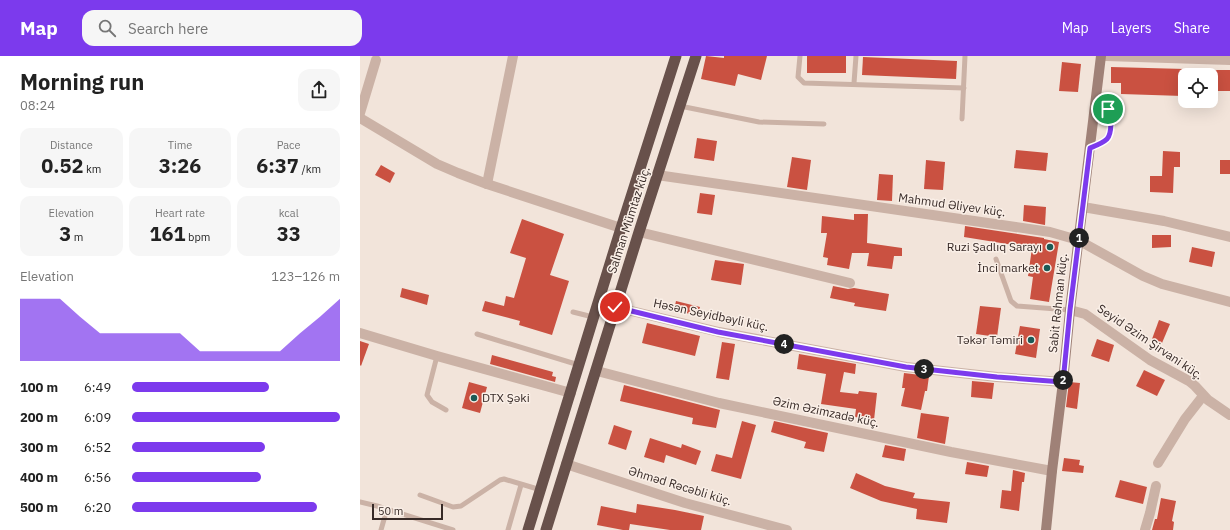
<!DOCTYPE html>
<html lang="en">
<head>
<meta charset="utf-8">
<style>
  body { margin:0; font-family:"IBM Plex Sans",sans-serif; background:#f6f6f6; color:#222; height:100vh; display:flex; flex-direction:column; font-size:15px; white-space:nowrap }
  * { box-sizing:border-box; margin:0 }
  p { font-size:13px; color:#767676 }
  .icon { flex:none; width:22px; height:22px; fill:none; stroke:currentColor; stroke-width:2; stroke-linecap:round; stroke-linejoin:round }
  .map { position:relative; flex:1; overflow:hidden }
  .sheet { display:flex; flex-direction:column; background:#fff; width:360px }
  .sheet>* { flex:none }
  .buttons { position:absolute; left:818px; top:12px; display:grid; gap:8px }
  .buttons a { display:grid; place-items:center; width:40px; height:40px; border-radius:8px; background:#fff; box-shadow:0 4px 16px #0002; font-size:20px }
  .scale { position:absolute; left:12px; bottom:10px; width:71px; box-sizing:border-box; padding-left:4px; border:2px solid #372a27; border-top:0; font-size:11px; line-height:14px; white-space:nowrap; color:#372a27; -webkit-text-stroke:3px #faefe7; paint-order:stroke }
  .pin { position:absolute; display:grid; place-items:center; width:34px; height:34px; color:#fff; margin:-17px; border:2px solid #fff; border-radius:50%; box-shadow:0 1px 4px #0007 }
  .km { position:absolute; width:20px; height:20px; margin:-10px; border-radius:50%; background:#222; color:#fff; font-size:11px; line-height:20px; text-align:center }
  .round { display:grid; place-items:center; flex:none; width:42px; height:42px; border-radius:12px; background:#f6f6f6 }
  .head { display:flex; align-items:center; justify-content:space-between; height:68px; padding:0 20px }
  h1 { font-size:22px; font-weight:800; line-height:30px }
  .stats { display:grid; grid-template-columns:repeat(3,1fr); gap:6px; height:68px; padding:4px 20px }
  .stats div { display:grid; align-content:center; border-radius:10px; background:#f6f6f6; text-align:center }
  .stats b { font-size:20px; font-weight:800 }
  .stats small { font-size:11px; font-weight:400 }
  .stats p { font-size:11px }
  .chart { height:112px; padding:8px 20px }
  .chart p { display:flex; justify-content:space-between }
  .chart svg { width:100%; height:72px; margin-top:4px; fill:#7c3aed; opacity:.7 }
  ul { padding:0 20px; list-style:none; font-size:13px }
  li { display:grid; grid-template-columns:64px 48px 1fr; align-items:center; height:30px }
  li i { height:10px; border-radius:5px; background:#7c3aed }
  header { display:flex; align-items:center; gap:24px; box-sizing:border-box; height:56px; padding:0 20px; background:#7c3aed; color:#fff }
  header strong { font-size:19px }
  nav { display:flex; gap:22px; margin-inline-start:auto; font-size:14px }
  .search { width:280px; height:36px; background:#f6f6f6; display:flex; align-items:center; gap:10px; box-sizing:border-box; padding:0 14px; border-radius:12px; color:#767676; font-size:15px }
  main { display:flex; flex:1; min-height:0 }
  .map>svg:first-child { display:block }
</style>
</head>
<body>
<header>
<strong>Map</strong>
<div class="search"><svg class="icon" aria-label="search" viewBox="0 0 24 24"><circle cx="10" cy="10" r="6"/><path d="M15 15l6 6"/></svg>Search here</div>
<nav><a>Map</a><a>Layers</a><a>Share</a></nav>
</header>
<main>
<section class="sheet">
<div class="head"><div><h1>Morning run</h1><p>08:24</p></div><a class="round"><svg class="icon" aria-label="share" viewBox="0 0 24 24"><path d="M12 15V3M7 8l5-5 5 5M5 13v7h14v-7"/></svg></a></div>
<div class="stats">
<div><p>Distance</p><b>0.52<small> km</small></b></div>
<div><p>Time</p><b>3:26</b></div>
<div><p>Pace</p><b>6:37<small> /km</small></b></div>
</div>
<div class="stats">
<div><p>Elevation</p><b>3<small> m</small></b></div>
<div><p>Heart rate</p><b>161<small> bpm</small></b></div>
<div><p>kcal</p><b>33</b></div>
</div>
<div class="chart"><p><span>Elevation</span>123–126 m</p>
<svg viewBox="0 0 160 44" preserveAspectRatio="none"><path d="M0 44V6L10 6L20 6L30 17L40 27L50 27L60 27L70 27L80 27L90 38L100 38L110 38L120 38L130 38L140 27L150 17L160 6V44z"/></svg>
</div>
<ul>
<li><b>100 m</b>6:49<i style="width:66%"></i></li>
<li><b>200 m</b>6:09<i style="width:100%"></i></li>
<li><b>300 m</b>6:52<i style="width:64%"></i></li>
<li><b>400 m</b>6:56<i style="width:62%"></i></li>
<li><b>500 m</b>6:20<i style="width:89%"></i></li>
</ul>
</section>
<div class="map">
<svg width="870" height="474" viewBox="0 0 870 474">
  <rect width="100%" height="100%" fill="#f2e4da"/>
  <!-- building -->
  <g fill="#ca5141">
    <path d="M346,0L364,2V0H407L401,24L378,18L375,30L341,23Z"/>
    <rect x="447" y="0" width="39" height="17"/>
    <path d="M503,1L597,5L596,23L502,19Z"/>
    <path d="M702,6L721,8L718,36L699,35Z"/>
    <path d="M751,11L825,13V31H824L823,40L761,38V27H751Z"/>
    <rect x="851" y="14" width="19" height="21"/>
    <path d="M337,82L357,85L354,105L334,102Z"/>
    <path d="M656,94L688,97L686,115L654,112Z"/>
    <path d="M803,95L820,96V111H814L813,137L790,136V120H802Z"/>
    <path d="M432,101L451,104L447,134L427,131Z"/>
    <path d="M566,104L585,106L583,134L564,133Z"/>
    <rect x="860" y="104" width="10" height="14"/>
    <path d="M21,109L35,117L30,127L15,119Z"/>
    <path d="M519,118L533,119L532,145L517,144Z"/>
    <path d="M340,137L355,139L352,159L337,157Z"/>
    <path d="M664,149L686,151L685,169L663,165Z"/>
    <path d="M494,158H508L507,187L542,192V200H534L532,213L507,210L509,197H492L489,213L467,209L468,202L463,201L467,177H461L462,160L494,164Z"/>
    <path d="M162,163L204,178L190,219L209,225L192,279L159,269L160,265L122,255L125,245L144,250L146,240L154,242L166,202L150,197Z"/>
    <path d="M605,170L684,182V183L699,186L689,246L670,243L673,221L668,220L672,192L604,181Z"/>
    <path d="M792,179H811V191L792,192Z"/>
    <path d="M832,191L855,196L852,211L829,206Z"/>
    <path d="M355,204L384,208L381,229L351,224Z"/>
    <path d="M473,230L488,233L494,232L529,238L526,255L494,250L495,247L470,242Z"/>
    <path d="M42,232L69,239L67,249L40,241Z"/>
    <path d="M316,245L340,251L338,260L314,254Z"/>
    <path d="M620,250L641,252L637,281L616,278Z"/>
    <path d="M799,264L810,268L802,287L792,283Z"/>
    <path d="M287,267L340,280L335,300L282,287Z"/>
    <path d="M660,270L680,273L676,302L655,298Z"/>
    <path d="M737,283L754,289L749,306L731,300Z"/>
    <path d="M0,285L9,288L1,310L0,309Z"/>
    <path d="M362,286L375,288L369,324L356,322Z"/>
    <path d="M439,298L496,308L495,318L484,316L480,336L498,338L499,335L517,337L514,364L495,361L496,353L461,348L466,318L437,313Z"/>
    <path d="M132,299L193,316L192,320L196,321L195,326L130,308Z"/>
    <path d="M784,314L805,324L797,340L776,330Z"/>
    <path d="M544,317L569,320L567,335H565L561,354L541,350L545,332H542Z"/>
    <path d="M612,325L634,327L632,343L611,341Z"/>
    <path d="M109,326L127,331L120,357L102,352Z"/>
    <path d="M709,326L720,327L717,353L706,351Z"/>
    <path d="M264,329L360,354L356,372L332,368L333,362L260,345Z"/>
    <path d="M561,357L589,361L585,388L557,382Z"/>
    <path d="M382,365L396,369L381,423L351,415L356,398L372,402Z"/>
    <path d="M414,365L468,377L464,396L444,392L446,386L411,376Z"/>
    <path d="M254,369L272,375L266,394L248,388Z"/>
    <path d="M290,382L321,392L322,388L341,395L336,409L306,399L304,407L284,401Z"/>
    <path d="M525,389L546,393L544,405L522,401Z"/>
    <path d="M704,402L720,404L719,409L724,410L723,417L702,415Z"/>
    <path d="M607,406L629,410L627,421L605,418Z"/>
    <path d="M653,414L665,417L664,426H662L659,455L640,452L642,434L651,435Z"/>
    <path d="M496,417L525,430L555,437L553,442L590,446L587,467L556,463L557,453L521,445L490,432Z"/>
    <path d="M760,424L787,431L783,448L755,441Z"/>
    <path d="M801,442L816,445L812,465L814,466L813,474H792L795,463H797Z"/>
    <path d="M277,448L315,454L344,460L341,474H310L270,468L269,474H263L237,469L241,450L276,457Z"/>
  </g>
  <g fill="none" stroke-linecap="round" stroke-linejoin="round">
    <!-- service -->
    <g stroke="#cbb2a6" stroke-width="5">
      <path d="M440,0L438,21L444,27L604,32"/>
      <path d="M494,27L496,0"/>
      <path d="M320,50L399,66L464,68"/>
      <path d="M602,63L605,0"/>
      <path d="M730,92L747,84L749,79L751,57L748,53L735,45"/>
      <path d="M636,203L651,245L657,250L710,254"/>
      <path d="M213,256L233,261"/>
      <path d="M117,278L219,309"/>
      <path d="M77,300L67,339L72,346L86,354"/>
      <path d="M60,439L93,451L101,450L140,424L144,423L181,434"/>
      <path d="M0,446L17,450L93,474"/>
      <path d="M21,474L27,453"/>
      <path d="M148,474L161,429"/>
    </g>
    <!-- minor -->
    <g stroke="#cbb2a6" stroke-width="10">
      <path d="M0,57L16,4"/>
      <path d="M0,62L77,108L98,117L127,128L261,172"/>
      <path d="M297,119L690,176L718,184L783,220L802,228L870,246"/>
      <path d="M127,128L153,0"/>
      <path d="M723,151L804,165L870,181"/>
      <path d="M279,176L490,227"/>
      <path d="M255,251L359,276L546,311L637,321L703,326"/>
      <path d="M710,254L725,258L790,304L829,325L835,330L848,344L870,359"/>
      <path d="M0,277L77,300L211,337"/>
      <path d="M237,315L359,347L591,396L692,415"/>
      <path d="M798,407L825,363L843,340"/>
      <path d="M206,408L325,447L427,474"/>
      <path d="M785,474L790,457L796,430"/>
    </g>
    <!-- tertiary -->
    <path stroke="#cbb2a6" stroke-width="10" d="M746,0L870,4"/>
    <!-- secondary -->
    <path stroke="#9f8177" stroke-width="10" d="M686,474L692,415L703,326L710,254L741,0"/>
    <!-- trunk -->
    <g stroke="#68514b" stroke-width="11">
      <path d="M168,474L261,172L316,0"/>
      <path d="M186,474L279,176L336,0"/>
    </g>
  </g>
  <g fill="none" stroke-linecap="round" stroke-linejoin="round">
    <defs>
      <path id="route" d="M255,251L358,276L546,311L637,321L703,326L710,254L730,92C735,90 743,87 747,83C752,78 752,58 748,53"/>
    </defs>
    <!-- route casing -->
    <use href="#route" stroke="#fff" stroke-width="8"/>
    <!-- route -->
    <use href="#route" stroke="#7c3aed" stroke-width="5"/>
  </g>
  <!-- markers -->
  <g fill="#1b5a56" stroke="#faefe7" stroke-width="1.5">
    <circle cx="690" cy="191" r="4"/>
    <circle cx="687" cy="212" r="4"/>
    <circle cx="671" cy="284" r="4"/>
    <circle cx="114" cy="342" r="4"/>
  </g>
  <g text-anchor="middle" stroke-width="3" stroke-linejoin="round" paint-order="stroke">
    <!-- street labels -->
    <g font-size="12" fill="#372a27" stroke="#faefe7">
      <text transform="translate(592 149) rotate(8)" y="4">Mahmud Əliyev küç.</text>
      <text transform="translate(269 164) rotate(-72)" y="4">Salman Mümtaz küç.</text>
      <text transform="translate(698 247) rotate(-84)" y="4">Sabit Rəhman küç.</text>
      <text transform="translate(351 259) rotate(12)" y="4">Həsən Seyidbəyli küç.</text>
      <text transform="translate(790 286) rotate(34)" y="4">Seyid Əzim Şirvani küç.</text>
      <text transform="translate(466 356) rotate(12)" y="4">Əzim Əzimzadə küç.</text>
      <text transform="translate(320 430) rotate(17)" y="4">Əhməd Rəcəbli küç.</text>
    </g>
    <!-- poi labels -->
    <g font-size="12" fill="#372a27" stroke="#faefe7" text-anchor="end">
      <text x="682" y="195">Ruzi Şadlıq Sarayı</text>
      <text x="679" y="216">İnci market</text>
      <text x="663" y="288">Təkər Təmiri</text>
      <text x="122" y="346" text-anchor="start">DTX Şəki</text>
    </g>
  </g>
</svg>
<div class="buttons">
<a><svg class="icon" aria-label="locate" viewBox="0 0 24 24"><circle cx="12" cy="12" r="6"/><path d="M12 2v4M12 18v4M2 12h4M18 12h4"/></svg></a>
</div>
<div class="scale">50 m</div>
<div class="pin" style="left:748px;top:53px;background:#1e9e55"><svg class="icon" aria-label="arrive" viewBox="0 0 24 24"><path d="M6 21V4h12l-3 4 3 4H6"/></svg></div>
<div class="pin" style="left:255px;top:251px;background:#d93025"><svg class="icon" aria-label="check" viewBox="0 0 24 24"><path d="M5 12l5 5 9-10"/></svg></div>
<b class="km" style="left:719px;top:182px">1</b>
<b class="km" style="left:703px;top:324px">2</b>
<b class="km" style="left:564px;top:313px">3</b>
<b class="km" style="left:424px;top:288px">4</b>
</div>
</main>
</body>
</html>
